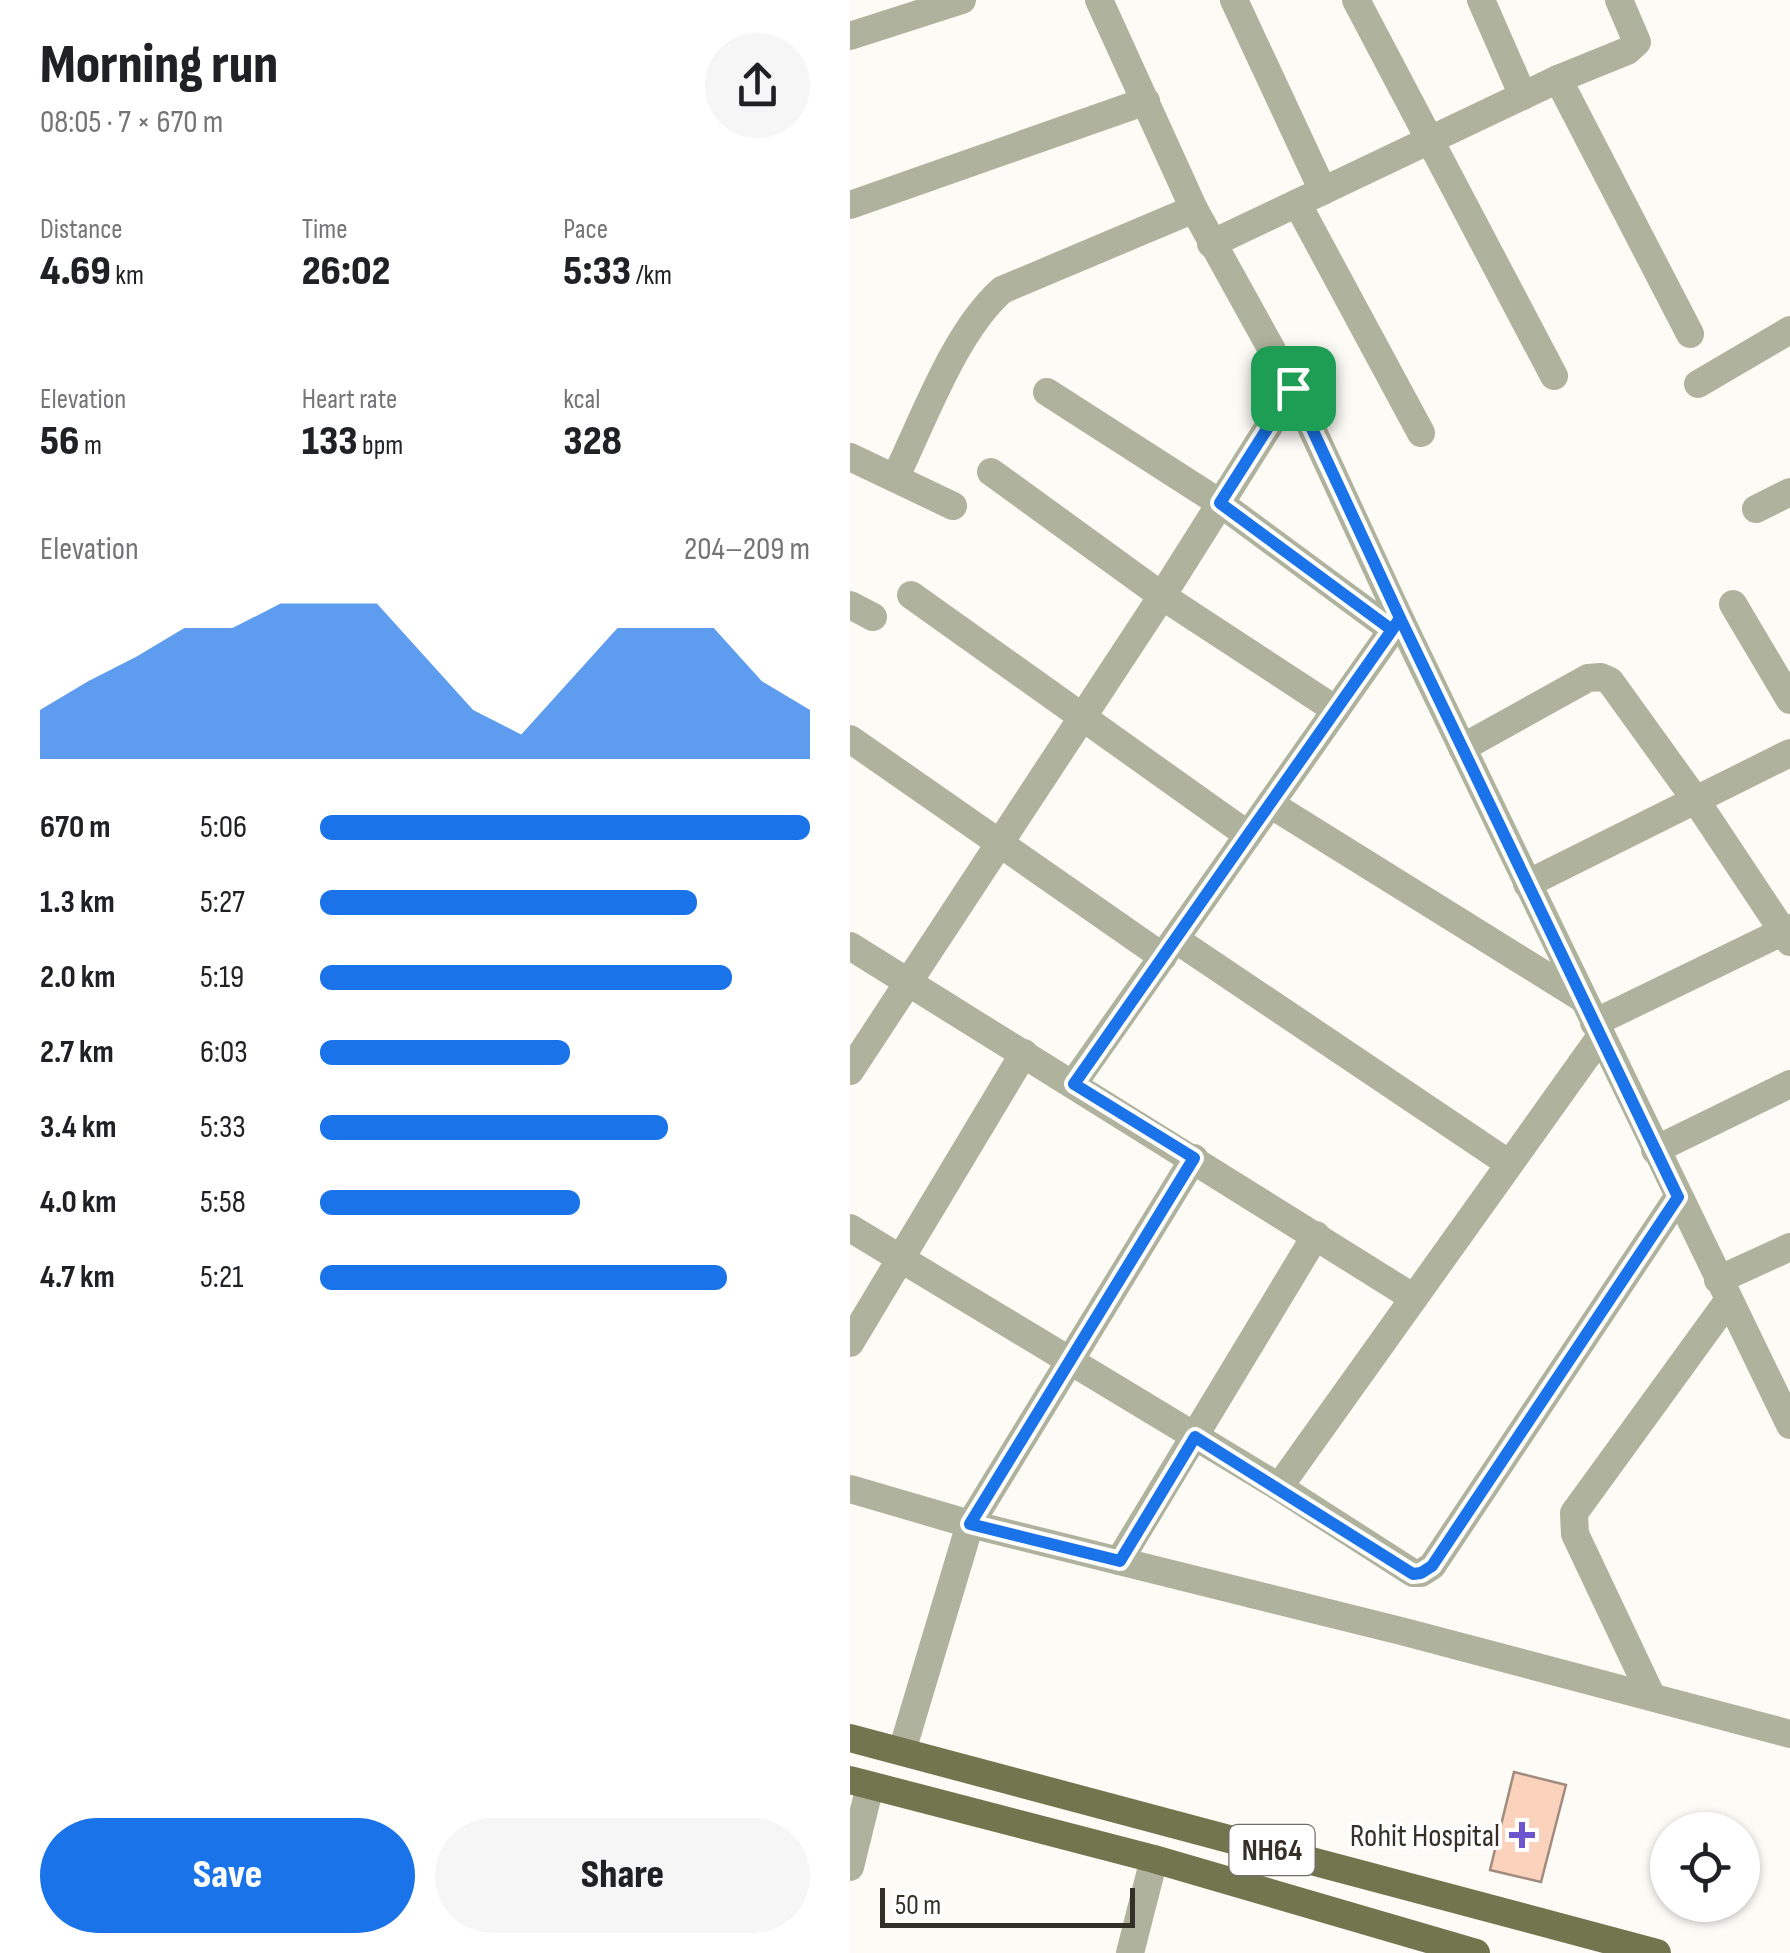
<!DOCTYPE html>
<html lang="en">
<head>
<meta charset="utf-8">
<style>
  body { margin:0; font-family:"Sofia Sans Condensed",sans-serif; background:#f6f6f6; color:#202124; height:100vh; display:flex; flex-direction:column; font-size:38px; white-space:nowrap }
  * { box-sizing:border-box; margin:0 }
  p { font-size:32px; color:#757577 }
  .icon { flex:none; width:55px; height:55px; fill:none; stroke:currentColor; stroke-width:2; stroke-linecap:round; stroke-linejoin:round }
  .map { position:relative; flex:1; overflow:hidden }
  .details { display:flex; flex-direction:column; background:#fff; width:850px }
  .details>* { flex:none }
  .buttons { position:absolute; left:800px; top:1812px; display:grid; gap:20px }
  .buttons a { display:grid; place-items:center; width:110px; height:110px; border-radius:50%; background:#fff; box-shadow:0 2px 8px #0004; font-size:50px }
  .scale { position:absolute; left:30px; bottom:25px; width:255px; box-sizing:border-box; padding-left:10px; border:5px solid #342f27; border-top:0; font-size:28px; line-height:35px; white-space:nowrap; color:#342f27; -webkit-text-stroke:8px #fff; paint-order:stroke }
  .pin { position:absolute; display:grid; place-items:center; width:85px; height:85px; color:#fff; margin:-42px; border-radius:20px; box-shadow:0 5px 15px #0006 }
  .round { display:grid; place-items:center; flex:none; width:105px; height:105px; border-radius:52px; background:#f6f6f6 }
  .head { display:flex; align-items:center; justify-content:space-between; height:170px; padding:0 40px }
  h1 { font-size:55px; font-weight:800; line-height:75px }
  .figures { display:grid; grid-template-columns:repeat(3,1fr); gap:15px; height:170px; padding:10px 40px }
  .figures div { display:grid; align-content:center }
  .figures b { font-size:42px; font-weight:800 }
  .figures small { font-size:28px; font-weight:400 }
  .figures p { font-size:28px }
  .chart { height:280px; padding:20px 40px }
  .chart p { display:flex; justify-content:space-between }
  .chart svg { width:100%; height:180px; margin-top:10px; fill:#1a73e8; opacity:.7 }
  .cta { display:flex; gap:20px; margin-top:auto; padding:20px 40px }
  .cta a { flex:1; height:115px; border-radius:60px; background:#1a73e8; color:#fff; font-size:40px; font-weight:800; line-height:115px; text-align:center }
  .cta a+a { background:#f6f6f6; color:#202124 }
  ul { padding:0 40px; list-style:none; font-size:32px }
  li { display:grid; grid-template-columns:160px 120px 1fr; align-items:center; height:75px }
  li i { height:25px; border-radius:12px; background:#1a73e8 }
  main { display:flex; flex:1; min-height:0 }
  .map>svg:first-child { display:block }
</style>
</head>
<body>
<main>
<section class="details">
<div class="head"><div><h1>Morning run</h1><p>08:05 · 7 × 670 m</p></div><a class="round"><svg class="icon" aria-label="share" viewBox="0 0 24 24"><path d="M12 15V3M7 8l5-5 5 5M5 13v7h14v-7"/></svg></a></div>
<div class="figures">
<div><p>Distance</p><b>4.69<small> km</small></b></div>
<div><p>Time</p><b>26:02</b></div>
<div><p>Pace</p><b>5:33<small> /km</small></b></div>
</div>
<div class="figures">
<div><p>Elevation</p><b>56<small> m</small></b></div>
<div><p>Heart rate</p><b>133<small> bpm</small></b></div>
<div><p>kcal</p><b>328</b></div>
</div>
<div class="chart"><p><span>Elevation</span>204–209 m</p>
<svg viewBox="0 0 160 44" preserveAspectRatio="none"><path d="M0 44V32L10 25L20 19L30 12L40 12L50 6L60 6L70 6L80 19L90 32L100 38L110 25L120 12L130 12L140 12L150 25L160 32V44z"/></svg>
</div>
<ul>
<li><b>670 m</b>5:06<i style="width:100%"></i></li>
<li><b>1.3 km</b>5:27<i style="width:77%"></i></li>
<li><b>2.0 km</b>5:19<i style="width:84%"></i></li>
<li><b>2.7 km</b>6:03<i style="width:51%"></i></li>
<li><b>3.4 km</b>5:33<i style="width:71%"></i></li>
<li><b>4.0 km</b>5:58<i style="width:53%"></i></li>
<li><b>4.7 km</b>5:21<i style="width:83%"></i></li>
</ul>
<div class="cta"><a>Save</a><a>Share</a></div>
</section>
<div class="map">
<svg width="940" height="1953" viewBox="0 0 940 1953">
  <rect width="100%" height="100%" fill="#fdfbf6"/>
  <!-- building -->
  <path fill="#fbd3bc" stroke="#a18b7f" stroke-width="2.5" d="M664,1772L716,1785L691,1882L640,1870Z"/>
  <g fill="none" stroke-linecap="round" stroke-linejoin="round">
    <!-- minor -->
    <g stroke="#afb29c" stroke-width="28">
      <path d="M249,0L344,209L443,388L550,619L940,1425"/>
      <path d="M384,0L473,191"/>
      <path d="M506,0L704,376"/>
      <path d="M631,0L673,96"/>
      <path d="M0,36L112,0"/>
      <path d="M708,79L840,334"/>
      <path d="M447,203L571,433"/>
      <path d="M0,205L296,101"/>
      <path d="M361,244L708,79L777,51L787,42L769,0"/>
      <path d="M848,384L940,330"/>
      <path d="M197,392L370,503L542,630"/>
      <path d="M0,457L103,506"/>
      <path d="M141,472L312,596L486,710"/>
      <path d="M45,478C74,419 104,333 152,290L344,209"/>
      <path d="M906,509L940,492"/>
      <path d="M61,595L398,835"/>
      <path d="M883,604L940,700"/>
      <path d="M0,605L23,617"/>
      <path d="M0,739L313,957"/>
      <path d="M612,748L738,678L751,677L760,681L845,799L940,942"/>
      <path d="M420,804L732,998"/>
      <path d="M677,884L940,753"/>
      <path d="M325,939L658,1163"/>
      <path d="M0,946L564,1298"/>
      <path d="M744,1023L940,928"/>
      <path d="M0,1071L312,596L443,388"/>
      <path d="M223,1084L550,619"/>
      <path d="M805,1150L940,1084"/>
      <path d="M0,1228L429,1487L563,1573H571L582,1566L828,1197"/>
      <path d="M868,1280L940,1247"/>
      <path d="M0,1343L174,1053"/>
      <path d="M429,1487L751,1036"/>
      <path d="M0,1489L120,1524L551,1631L940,1734"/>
      <path d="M269,1561L466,1235"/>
      <path d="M802,1697L725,1534L724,1513L878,1301"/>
      <path d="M52,1751L120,1524L344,1158"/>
      <path d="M0,1867L20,1786"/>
      <path d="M280,1953L304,1859"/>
    </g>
    <!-- primary -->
    <g stroke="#71764e" stroke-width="28">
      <path d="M0,1738L807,1953"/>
      <path d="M0,1780L304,1859L626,1953"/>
    </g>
  </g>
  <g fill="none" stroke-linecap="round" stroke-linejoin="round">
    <defs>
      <path id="route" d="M443,388L550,618L542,630L398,835L224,1084L344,1158L120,1524L270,1561L345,1437L563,1574L571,1573L582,1566L828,1197L550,618L542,630L370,503L443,388"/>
    </defs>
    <!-- route casing -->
    <use href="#route" stroke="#fff" stroke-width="20"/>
    <!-- route -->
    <use href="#route" stroke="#1a73e8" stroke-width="12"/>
  </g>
  <!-- markers -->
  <path fill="#6c55ce" stroke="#fff" stroke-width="4" d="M667 1820h10v10h10v10h-10v10h-10v-10h-10v-10h10z"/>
  <g text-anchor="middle" stroke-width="8" stroke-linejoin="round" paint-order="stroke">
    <!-- shield labels -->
    <rect fill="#fff" stroke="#716d68" stroke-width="2.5" x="379.5" y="1825" width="85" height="50" rx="8"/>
    <g font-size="30" font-weight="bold" fill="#342f27">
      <text x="422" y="1860">NH64</text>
    </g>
    <!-- poi labels -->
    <g font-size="32" fill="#342f27" stroke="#fff" text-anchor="end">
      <text x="650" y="1846">Rohit Hospital</text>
    </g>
  </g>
</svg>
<div class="buttons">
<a><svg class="icon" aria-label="locate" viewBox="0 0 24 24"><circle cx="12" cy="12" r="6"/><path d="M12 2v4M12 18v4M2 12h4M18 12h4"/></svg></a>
</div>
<div class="scale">50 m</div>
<div class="pin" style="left:443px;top:388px;background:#1e9e55"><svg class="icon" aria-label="arrive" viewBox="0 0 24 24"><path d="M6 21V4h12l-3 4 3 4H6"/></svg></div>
</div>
</main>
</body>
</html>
